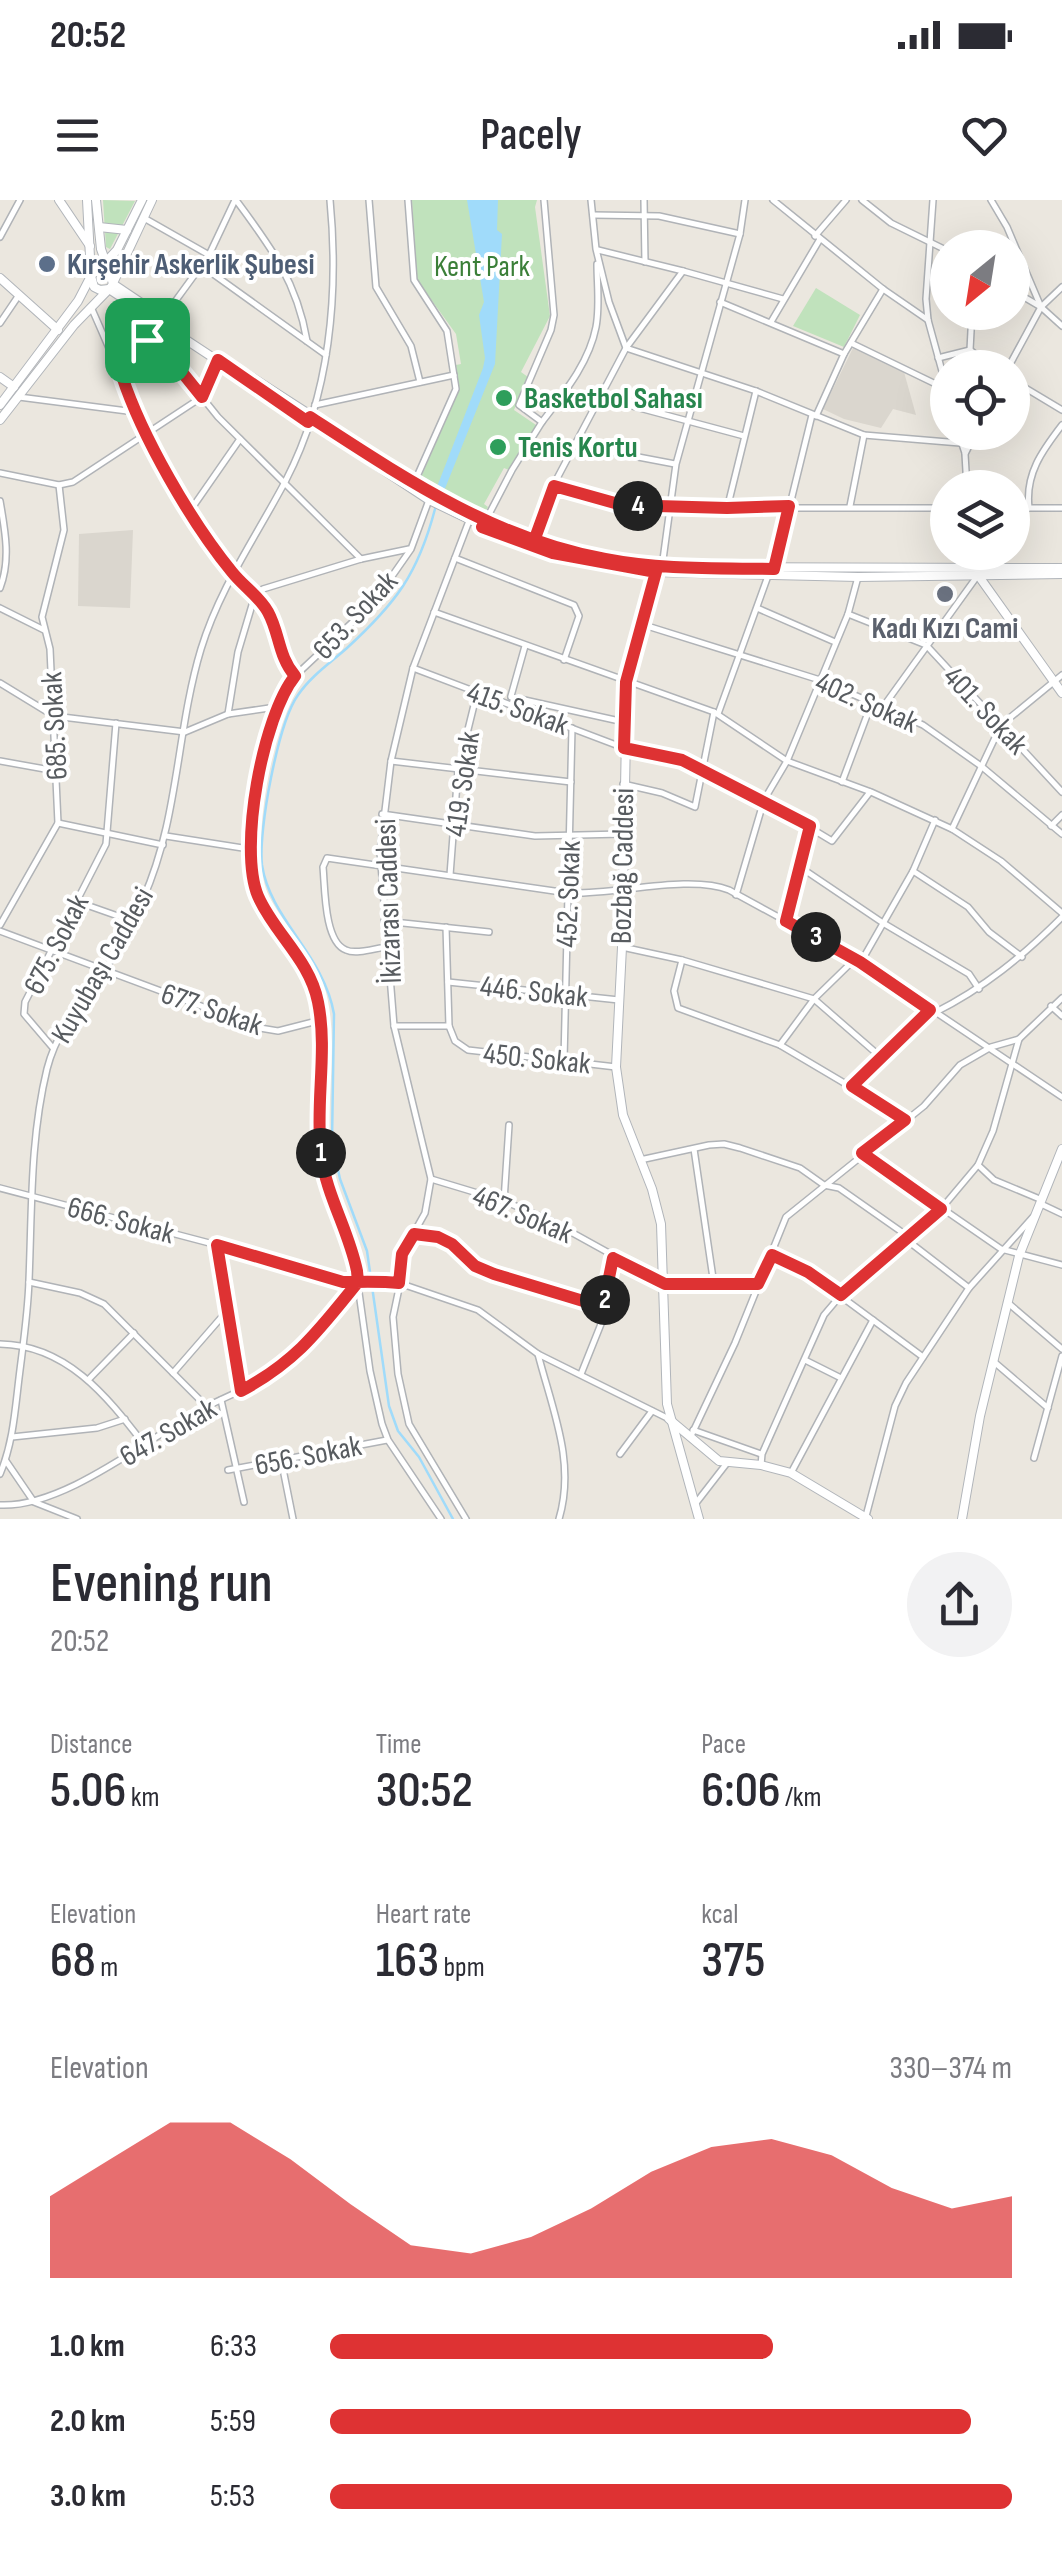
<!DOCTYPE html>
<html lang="en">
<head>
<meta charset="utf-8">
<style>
  body { margin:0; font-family:"Sofia Sans Condensed",sans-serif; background:#f2f2f3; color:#2b2b33; height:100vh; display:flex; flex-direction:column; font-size:38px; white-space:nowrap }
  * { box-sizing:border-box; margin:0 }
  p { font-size:32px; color:#7c7c81 }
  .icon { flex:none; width:55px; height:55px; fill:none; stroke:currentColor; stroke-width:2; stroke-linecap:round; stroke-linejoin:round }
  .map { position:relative; height:1319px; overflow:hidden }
  .panel { display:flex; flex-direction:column; background:#fff; flex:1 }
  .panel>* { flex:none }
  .needle { width:65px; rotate:210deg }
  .tools { position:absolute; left:930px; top:30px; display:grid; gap:20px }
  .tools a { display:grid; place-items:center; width:100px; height:100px; border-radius:50%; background:#fff; box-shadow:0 10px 40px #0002; font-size:50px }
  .pin { position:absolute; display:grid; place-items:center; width:85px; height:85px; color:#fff; margin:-42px; border-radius:20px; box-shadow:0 5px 15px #0006 }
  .km { position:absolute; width:50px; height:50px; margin:-25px; border-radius:50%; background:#222; color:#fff; font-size:28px; line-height:50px; text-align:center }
  .round { display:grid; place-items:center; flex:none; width:105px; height:105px; border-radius:52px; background:#f2f2f3 }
  .overview { display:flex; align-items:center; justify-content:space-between; height:170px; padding:0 50px }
  h1 { font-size:55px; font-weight:600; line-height:75px }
  .metrics { display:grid; grid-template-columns:repeat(3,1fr); gap:15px; height:170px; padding:10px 50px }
  .metrics div { display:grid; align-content:center }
  .metrics b { font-size:50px; font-weight:600 }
  .metrics small { font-size:28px; font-weight:400 }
  .metrics p { font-size:28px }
  .chart { height:280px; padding:20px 50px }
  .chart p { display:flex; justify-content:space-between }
  .chart svg { width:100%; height:180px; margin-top:10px; fill:#de3233; opacity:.7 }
  ul { padding:0 50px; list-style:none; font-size:32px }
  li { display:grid; grid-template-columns:160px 120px 1fr; align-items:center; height:75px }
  li i { height:25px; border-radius:12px; background:#de3233 }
  .status { display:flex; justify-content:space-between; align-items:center; height:70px; padding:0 50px; background:#fff; direction:ltr }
  .status svg { height:28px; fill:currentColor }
  header { display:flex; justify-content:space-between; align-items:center; height:130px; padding:0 50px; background:#fff; font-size:45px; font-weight:600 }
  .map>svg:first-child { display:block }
</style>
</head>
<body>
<div class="status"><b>20:52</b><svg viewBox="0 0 49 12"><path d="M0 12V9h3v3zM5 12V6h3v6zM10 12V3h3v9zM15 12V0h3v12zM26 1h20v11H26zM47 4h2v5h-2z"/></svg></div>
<header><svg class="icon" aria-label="menu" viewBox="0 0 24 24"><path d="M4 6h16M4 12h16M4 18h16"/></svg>Pacely<svg class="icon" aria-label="heart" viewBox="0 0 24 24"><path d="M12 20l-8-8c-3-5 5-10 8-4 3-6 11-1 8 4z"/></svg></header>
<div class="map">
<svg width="1062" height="1319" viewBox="0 0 1062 1319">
  <rect width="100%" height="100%" fill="#ebe7df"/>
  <!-- education -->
  <g fill="#dad6ce">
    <path d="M853,148L904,172L916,215L893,209L881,228L844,219L823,209Z"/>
    <path d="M133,330L130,408L78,406L79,334Z"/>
  </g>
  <!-- green -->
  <g fill="#c0e2bc">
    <path d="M103,0L135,1L110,49L106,47Z"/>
    <path d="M412,0H537L535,7L550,116L521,172L528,177L514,210L536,225V229L509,270L504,268L484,304L488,307L482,317L418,284L459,189L456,165L461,164L456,134L417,80Z"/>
    <path d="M816,88L860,115L844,147L793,126Z"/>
  </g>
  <!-- water -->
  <path fill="#a0dbfa" d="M467,0H498L497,30L502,34L495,164L442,296L435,292L483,168L485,158L479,115L484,102Z"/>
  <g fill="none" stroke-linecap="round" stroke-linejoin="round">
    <!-- stream -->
    <path stroke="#a0dbfa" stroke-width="2.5" d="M435,309C418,374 396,403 347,448C330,463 311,476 298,495C278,523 258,631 262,665C270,719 324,755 334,814L332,942L340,979L367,1051L389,1206L398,1231L419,1257L453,1319"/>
    <defs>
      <g id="street">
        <path d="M236,0C271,47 297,82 307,141"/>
        <path d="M369,0L376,87L411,146L420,182"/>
        <path d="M408,0L414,80L447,131L456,189L415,281"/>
        <path d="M644,0L645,62"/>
        <path d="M773,0L883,89L928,120"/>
        <path d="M862,0L891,23L948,51"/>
        <path d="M933,0L926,99L928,120L948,193"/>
        <path d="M991,0L1007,27L1041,107"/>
        <path d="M593,15L659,16L740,34"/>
        <path d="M144,18L209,55"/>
        <path d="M815,36L846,0"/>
        <path d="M0,37L20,0"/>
        <path d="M598,50L683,71"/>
        <path d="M202,66L326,155"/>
        <path d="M1012,90L1041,107L1062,126"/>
        <path d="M783,99L683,71L626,148L756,191L864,235L960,243"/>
        <path d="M720,102L844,154"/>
        <path d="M91,107C131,197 168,296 232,373C242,384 255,394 264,406C280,427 276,453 295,476"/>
        <path d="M163,118L209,55L235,0"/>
        <path d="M771,122L820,39"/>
        <path d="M0,123L19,95"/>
        <path d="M147,140L169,156L218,217L361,359"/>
        <path d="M851,143L946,189"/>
        <path d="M970,150L972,112"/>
        <path d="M938,158L970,150L993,168"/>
        <path d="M1008,168L1041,107L1062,87"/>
        <path d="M121,176L160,122"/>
        <path d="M1012,180L1062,210"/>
        <path d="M19,197L135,212"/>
        <path d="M602,198L744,236"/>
        <path d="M315,205L454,175"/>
        <path d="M816,216L844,154L883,89"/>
        <path d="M542,222C564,193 589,163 596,127C600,106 597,84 597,64"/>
        <path d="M958,232L965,253"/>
        <path d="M575,245L675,264"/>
        <path d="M0,273L59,285L73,282L202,197L217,160"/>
        <path d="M553,286L622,305L668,308H948"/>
        <path d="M967,288L965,254L976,232"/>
        <path d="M429,300L411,349L374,402L295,476L281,496L255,598L249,649L257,694L309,775L319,803L321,957L354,1057L370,1171L382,1224L388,1240L441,1319"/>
        <path d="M0,301C5,330 11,360 0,388"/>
        <path d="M850,306L864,235"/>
        <path d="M1012,308H1062"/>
        <path d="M1029,308C1025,274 1042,251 1062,225"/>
        <path d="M727,309L756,191"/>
        <path d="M190,311L240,239"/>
        <path d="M486,320L512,270L542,222L519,205L551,130L554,115L544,0"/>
        <path d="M534,341L553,286L626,148L609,102L596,49L591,0"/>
        <path d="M455,358L574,405L579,416L564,460"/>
        <path d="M775,366L812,215"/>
        <path d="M662,367L676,264L740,34L745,0"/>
        <path d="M255,395L263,389L361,359L409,349"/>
        <path d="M0,408L44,430"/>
        <path d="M757,408L835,442"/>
        <path d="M434,412L714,512L787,561L871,592L952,629L1001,661L1062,713"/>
        <path d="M848,414L926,445L1062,592"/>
        <path d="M644,425L820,480L923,525L981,566L1062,634"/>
        <path d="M413,468L624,548L682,561L764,600L832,641L870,592"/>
        <path d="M0,483L54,516L185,532L228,514L276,507"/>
        <path d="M511,496L525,446"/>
        <path d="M511,497L624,522"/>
        <path d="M883,507L978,375L973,352"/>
        <path d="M228,514L238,452L255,395"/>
        <path d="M718,514L768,376"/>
        <path d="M0,561L56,571"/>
        <path d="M391,561L571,582"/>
        <path d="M842,582L872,502"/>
        <path d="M623,584L662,593L695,607L714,512"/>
        <path d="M382,614L535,636L623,634"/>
        <path d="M58,623L163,645"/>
        <path d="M1051,626L1062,615"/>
        <path d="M952,629L1001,525L1062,475"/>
        <path d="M166,636L249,649"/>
        <path d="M800,667L883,723L969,774L979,789"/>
        <path d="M913,671L968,707L989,732L1022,757"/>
        <path d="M450,675L458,570L477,493"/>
        <path d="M736,695L764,600L787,561L848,414L858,377"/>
        <path d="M78,702L132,721"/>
        <path d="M384,721L489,732"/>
        <path d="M786,721L809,627"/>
        <path d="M0,725L58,623L50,449L42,417L64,330L59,285"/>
        <path d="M446,727L449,826L455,841L468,850L616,867"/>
        <path d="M0,731L260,828L278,831L321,820"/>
        <path d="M386,747C376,748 356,755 346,750C324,742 325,687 323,667L327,658L568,693C615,695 689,674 729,690L861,762L1062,897"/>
        <path d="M622,747L682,760L814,799L883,859"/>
        <path d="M682,760L674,791L678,808L780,845L905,919"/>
        <path d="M861,762L913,671L935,620"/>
        <path d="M448,782L619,800"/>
        <path d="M1051,806L1062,816"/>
        <path d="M934,813C984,788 1023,756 1062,717"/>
        <path d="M394,826H449"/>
        <path d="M780,845L814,799L855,759"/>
        <path d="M53,848L24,814L25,802L106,644L116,523"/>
        <path d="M564,860L572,528"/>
        <path d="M852,886L930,810"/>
        <path d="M694,949L714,1085"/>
        <path d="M862,953L1001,1049L1062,1065"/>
        <path d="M640,960L709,945L724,944L740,948L800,968L824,985L839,988L906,1035L908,1041L969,1088"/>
        <path d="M978,965L994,980L1042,1000"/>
        <path d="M431,979L504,1001L551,1021L665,1084H758"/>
        <path d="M0,988L217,1045L343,1082L399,1083L478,1110L538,1154L669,1219"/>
        <path d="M504,1001L509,925"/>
        <path d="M1041,1004L1062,1014"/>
        <path d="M413,1034L438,1037L452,1044L475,1066L494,1074L603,1107"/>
        <path d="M217,1046L241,1191"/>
        <path d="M773,1055L808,1072L923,1157"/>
        <path d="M29,1082L80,1093L104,1104L207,1207"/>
        <path d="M1007,1102L1062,1149"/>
        <path d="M0,1144C66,1145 106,1195 143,1243"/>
        <path d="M538,1154C552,1209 576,1262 559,1319"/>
        <path d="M805,1160L841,1178"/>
        <path d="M993,1161L1048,1208"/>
        <path d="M173,1173L226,1112"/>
        <path d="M581,1174L603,1119L613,1058"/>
        <path d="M88,1180L134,1133"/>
        <path d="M221,1200L244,1302"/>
        <path d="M693,1230L761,1254"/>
        <path d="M691,1236L735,1143L786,1017L924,906L960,865L991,847L1019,839L1062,798"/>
        <path d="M12,1237L97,1228L125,1219"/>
        <path d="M620,1254L652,1211"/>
        <path d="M1034,1258L1062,1156"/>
        <path d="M281,1259L293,1319"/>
        <path d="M6,1261L34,1302L77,1319"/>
        <path d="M761,1265L762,1254L824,1115L841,1095L941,1009L978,965L993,931L1019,839"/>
        <path d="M228,1270L387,1240"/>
        <path d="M791,1273L873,1120"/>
        <path d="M0,1274C13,1243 15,1211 19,1178C23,1145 28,1113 29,1080C32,1009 30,939 47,869C57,830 80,804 103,772C119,750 132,723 143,699C179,619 176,532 201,449C220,387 256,337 286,280C330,195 339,94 330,0"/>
        <path d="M696,1303L727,1263"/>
        <path d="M0,1305C65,1308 149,1237 206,1207C233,1193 263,1183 287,1163C315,1141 336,1110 358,1082"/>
        <path d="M866,1316L895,1206L906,1183L969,1088L1033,1017"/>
        <path d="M466,1319L409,1224L398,1174L393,1117L402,1074V1054L425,1013L431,979L394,826L380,652L391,561L413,468L469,321"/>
      </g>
      <g id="secondary">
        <path d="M59,0L90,46"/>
        <path d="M96,0L101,49L107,66"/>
        <path d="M99,27L127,30"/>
        <path d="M100,68L117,50L142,0"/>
        <path d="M0,78L58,130"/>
        <path d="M114,81L152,0"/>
        <path d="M113,84L180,129"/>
        <path d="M109,89L429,300L504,336L553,353L655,372L858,377L1062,374"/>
        <path d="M245,173L449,304L509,332L570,352L662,367L1062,368"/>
        <path d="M0,177L14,187"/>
        <path d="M0,205L78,101L91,76L87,0"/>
        <path d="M0,220L74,125L111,87L113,84L109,70H96L91,76L94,87L100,90L109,89"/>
        <path d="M655,372L627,482L622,747L616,867L623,915L652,989L661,1024L667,1204L699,1319"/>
        <path d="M978,375L1062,493"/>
        <path d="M669,1219L719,1261L761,1265L791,1273L868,1319"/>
        <path d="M962,1319L980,1216L1019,1056L1062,949"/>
      </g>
    </defs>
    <!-- street casing -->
    <use href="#street" stroke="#b0b3b7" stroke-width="8"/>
    <!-- secondary casing -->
    <use href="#secondary" stroke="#b1b5ba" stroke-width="10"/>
    <!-- street -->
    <use href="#street" stroke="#fff" stroke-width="5"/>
    <!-- secondary -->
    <use href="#secondary" stroke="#fff" stroke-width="8"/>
  </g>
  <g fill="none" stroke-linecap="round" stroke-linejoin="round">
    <defs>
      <path id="route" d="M147,140L122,176C142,237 191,322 232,372C243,386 259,396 268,412C280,434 278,456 295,476C263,516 238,648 258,696C274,733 310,760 318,802C328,851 315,904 321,954C326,995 349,1031 357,1071L358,1082C319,1130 297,1161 241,1191L217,1045L343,1082C361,1082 380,1081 399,1083L402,1054L414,1034L438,1037L452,1044L475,1066L494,1074L603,1107L613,1058L665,1084H758L772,1055L808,1072L841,1095L941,1009L862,953L905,920L852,886L930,810L860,762L786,721L810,626L682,560L624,548L626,482L656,372L553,353L482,327L485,322L534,341L554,286L622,305L727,308L789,306L774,369C718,368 661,370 605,359C494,339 404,278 310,217L308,222L218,160L202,197L169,156L147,140"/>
    </defs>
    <!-- route casing -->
    <use href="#route" stroke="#fff" stroke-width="20"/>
    <!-- route -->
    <use href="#route" stroke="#de3233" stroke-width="12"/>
  </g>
  <!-- markers -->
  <circle fill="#5c6f8a" stroke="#fff" stroke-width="4" cx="47" cy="64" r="10"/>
  <g fill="#2e9e5b" stroke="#fff" stroke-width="4">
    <circle cx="504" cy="198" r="10"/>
    <circle cx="498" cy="247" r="10"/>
  </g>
  <circle fill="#6b7280" stroke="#fff" stroke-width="4" cx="945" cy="394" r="10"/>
  <g text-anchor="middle" stroke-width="8" stroke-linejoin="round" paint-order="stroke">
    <!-- service labels -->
    <g font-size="30" font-weight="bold" fill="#4e5e75" stroke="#fff" text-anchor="start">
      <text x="67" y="74">Kırşehir Askerlik Şubesi</text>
    </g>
    <!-- park labels -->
    <g font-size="30" fill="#3b7f38" stroke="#fff">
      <text x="482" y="76">Kent Park</text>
    </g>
    <!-- leisure labels -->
    <g font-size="30" font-weight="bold" fill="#27864d" stroke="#fff" text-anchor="start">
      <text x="524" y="208">Basketbol Sahası</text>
      <text x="518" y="257">Tenis Kortu</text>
    </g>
    <!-- street labels -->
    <g font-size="30" fill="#585c60" stroke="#fff">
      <text transform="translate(355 415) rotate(-47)" y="10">653. Sokak</text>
      <text transform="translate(867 502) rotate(24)" y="10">402. Sokak</text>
      <text transform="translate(518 508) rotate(20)" y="10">415. Sokak</text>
      <text transform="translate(986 510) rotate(47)" y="10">401. Sokak</text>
      <text transform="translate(54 526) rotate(-93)" y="10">685. Sokak</text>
      <text transform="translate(462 584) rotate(-82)" y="10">419. Sokak</text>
      <text transform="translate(622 666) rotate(-89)" y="10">Bozbağ Caddesi</text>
      <text transform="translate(568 694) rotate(-88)" y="10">452. Sokak</text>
      <text transform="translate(388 701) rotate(-92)" y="10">İkizarası Caddesi</text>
      <text transform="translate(56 744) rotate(-63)" y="10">675. Sokak</text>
      <text transform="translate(102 765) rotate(-60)" y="10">Kuyubaşı Caddesi</text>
      <text transform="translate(534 791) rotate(6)" y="10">446. Sokak</text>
      <text transform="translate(212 809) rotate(19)" y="10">677. Sokak</text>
      <text transform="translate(537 858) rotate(6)" y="10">450. Sokak</text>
      <text transform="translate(523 1014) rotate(23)" y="10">467. Sokak</text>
      <text transform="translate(121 1020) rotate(15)" y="10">666. Sokak</text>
      <text transform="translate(168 1232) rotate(-30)" y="10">647. Sokak</text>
      <text transform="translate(308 1255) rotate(-11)" y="10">656. Sokak</text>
    </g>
    <!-- worship labels -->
    <g font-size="30" font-weight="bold" fill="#5b616d" stroke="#fff">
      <text x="945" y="438">Kadı Kızı Cami</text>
    </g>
  </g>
</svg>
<div class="tools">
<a><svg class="needle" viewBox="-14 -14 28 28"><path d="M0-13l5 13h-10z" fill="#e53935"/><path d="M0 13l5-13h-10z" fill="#7c7c81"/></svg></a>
<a><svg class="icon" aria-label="locate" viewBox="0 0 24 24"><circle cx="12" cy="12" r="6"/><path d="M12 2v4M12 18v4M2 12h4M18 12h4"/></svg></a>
<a><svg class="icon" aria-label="layers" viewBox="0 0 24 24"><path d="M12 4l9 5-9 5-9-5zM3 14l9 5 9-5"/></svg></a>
</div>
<div class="pin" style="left:147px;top:140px;background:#1e9e55"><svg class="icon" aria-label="arrive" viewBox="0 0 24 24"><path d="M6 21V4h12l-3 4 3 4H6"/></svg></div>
<b class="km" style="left:321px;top:953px">1</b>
<b class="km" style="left:605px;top:1100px">2</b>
<b class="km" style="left:816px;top:737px">3</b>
<b class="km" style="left:638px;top:306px">4</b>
</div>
<section class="panel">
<div class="overview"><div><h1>Evening run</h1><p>20:52</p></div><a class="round"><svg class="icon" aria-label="share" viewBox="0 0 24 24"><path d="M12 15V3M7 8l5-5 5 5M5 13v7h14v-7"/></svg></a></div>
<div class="metrics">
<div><p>Distance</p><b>5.06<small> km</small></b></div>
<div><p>Time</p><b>30:52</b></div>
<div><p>Pace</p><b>6:06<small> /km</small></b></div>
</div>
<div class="metrics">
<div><p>Elevation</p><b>68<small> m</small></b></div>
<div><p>Heart rate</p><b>163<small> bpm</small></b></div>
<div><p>kcal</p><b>375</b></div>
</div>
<div class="chart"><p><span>Elevation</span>330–374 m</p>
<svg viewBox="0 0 160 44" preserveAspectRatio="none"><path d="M0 44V24L10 15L20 6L30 6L40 15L50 26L60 36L70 38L80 34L90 27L100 18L110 12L120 10L130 14L140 22L150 27L160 24V44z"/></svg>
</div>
<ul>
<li><b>1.0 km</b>6:33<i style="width:65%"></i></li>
<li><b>2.0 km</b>5:59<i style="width:94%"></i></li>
<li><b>3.0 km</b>5:53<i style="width:100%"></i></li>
</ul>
</section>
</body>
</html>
